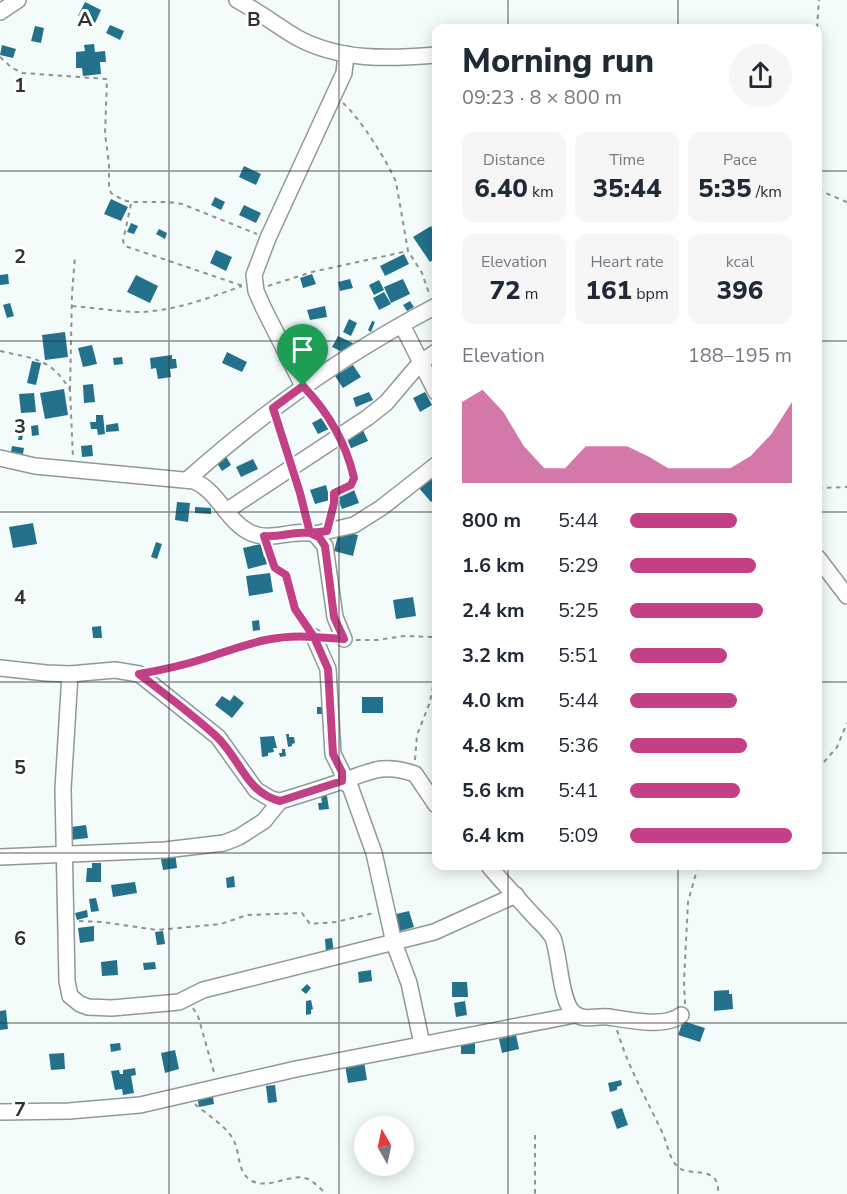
<!DOCTYPE html>
<html lang="en">
<head>
<meta charset="utf-8">
<style>
  body { margin:0; font-family:"Nunito Sans",sans-serif; background:#f6f6f7; color:#1f2937; height:100vh; display:flex; flex-direction:column; font-size:22px; white-space:nowrap }
  * { box-sizing:border-box; margin:0 }
  p { font-size:20px; color:#747a83 }
  .icon { flex:none; width:33px; height:33px; fill:none; stroke:currentColor; stroke-width:2; stroke-linecap:round; stroke-linejoin:round }
  .map { position:relative; flex:1; overflow:hidden }
  .sheet { position:absolute; left:432px; top:24px; width:390px; height:846px; display:flex; flex-direction:column; background:#fff; border-radius:12px; box-shadow:0 3px 15px #0003 }
  .sheet>* { flex:none }
  .needle { width:39px; rotate:351deg }
  .buttons { position:absolute; left:354px; top:1116px; display:grid; gap:12px }
  .buttons a { display:grid; place-items:center; width:60px; height:60px; border-radius:50%; background:#fff; box-shadow:0 3px 15px #0003; font-size:30px }
  .pin { position:absolute; display:grid; place-items:center; width:51px; height:51px; color:#fff; margin:-62px -26px; border-radius:50% 50% 50% 0; rotate:-45deg; box-shadow:0 0 6px #0007 }
  .pin .icon { rotate:45deg }
  .round { display:grid; place-items:center; flex:none; width:63px; height:63px; border-radius:32px; background:#f6f6f7 }
  .summary { display:flex; align-items:center; justify-content:space-between; height:102px; padding:0 30px }
  h1 { font-size:33px; font-weight:800; line-height:45px }
  .figures { display:grid; grid-template-columns:repeat(3,1fr); gap:9px; height:102px; padding:6px 30px }
  .figures div { display:grid; align-content:center; border-radius:12px; background:#f6f6f7; text-align:center }
  .figures b { font-size:26px; font-weight:800 }
  .figures small { font-size:16px; font-weight:400 }
  .figures p { font-size:16px }
  .chart { height:168px; padding:12px 30px }
  .chart p { display:flex; justify-content:space-between }
  .chart svg { width:100%; height:108px; margin-top:6px; fill:#c34087; opacity:.7 }
  ul { padding:0 30px; list-style:none; font-size:20px }
  li { display:grid; grid-template-columns:96px 72px 1fr; align-items:center; height:45px }
  li i { height:15px; border-radius:8px; background:#c34087 }
  .map>svg:first-child { display:block }
</style>
</head>
<body>
<div class="map">
<svg width="847" height="1194" viewBox="0 0 847 1194">
  <rect width="100%" height="100%" fill="#f4fcfb"/>
  <!-- building -->
  <g fill="#23718b">
    <path d="M85,2L101,10L95,23L78,16Z"/>
    <path d="M110,25L124,31L120,40L106,33Z"/>
    <path d="M35,26L44,28L41,43L31,41Z"/>
    <path d="M94,44L95,52L105,51L106,62H100L101,74L83,76L82,68H76V52L85,51L84,45Z"/>
    <path d="M2,45L16,49L13,58L0,55Z"/>
    <path d="M244,166L261,174L256,185L239,177Z"/>
    <path d="M215,197L225,202L221,210L211,205Z"/>
    <path d="M111,199L128,207L121,221L104,214Z"/>
    <path d="M244,205L261,213L256,223L239,215Z"/>
    <path d="M131,223L138,226L134,234L127,232Z"/>
    <path d="M431,226L436,235V258L430,262L413,237Z"/>
    <path d="M159,229L167,233L165,239L156,234Z"/>
    <path d="M216,250L232,257L226,271L210,263Z"/>
    <path d="M404,254L409,264L385,276L380,266Z"/>
    <path d="M8,274L9,284L0,285V275Z"/>
    <path d="M312,274L316,284L303,288L300,278Z"/>
    <path d="M136,275L158,286L150,303L127,292Z"/>
    <path d="M350,279L353,288L340,291L338,282Z"/>
    <path d="M403,279L410,294L391,303L384,287Z"/>
    <path d="M379,280L384,290L374,295L369,285Z"/>
    <path d="M384,292L391,304L379,310L373,298Z"/>
    <path d="M410,301L414,307L407,311L403,305Z"/>
    <path d="M10,303L14,316L7,318L3,305Z"/>
    <path d="M325,306L327,317L310,320L307,310Z"/>
    <path d="M349,319L357,323L351,336L343,332Z"/>
    <path d="M372,321L375,322L371,332L368,330Z"/>
    <path d="M304,327L318,334L315,339L301,333Z"/>
    <path d="M65,332L68,357L45,360L42,335Z"/>
    <path d="M338,336L357,345L351,356L332,347Z"/>
    <path d="M92,345L97,364L83,367L78,348Z"/>
    <path d="M227,352L247,362L242,372L222,363Z"/>
    <path d="M305,353L322,361L318,369L301,361Z"/>
    <path d="M172,355V359H176L177,368L170,369L171,377L158,379L156,368L151,369L150,358Z"/>
    <path d="M122,357L123,364L114,365L113,358Z"/>
    <path d="M32,361L41,363L36,385L27,383Z"/>
    <path d="M353,365L361,377L343,388L335,376Z"/>
    <path d="M93,384L95,402L84,403L83,385Z"/>
    <path d="M64,389L68,415L45,419L40,393Z"/>
    <path d="M369,392L373,400L356,407L353,398Z"/>
    <path d="M425,392L432,405L420,412L413,398Z"/>
    <path d="M34,393L36,412L21,413L19,394Z"/>
    <path d="M96,415H103L105,434L98,435L97,429H91L90,422H96Z"/>
    <path d="M325,416L331,428L318,434L312,423Z"/>
    <path d="M118,423L119,431L106,432V425Z"/>
    <path d="M38,425L39,435L32,436L31,426Z"/>
    <path d="M20,426L25,427L22,440H18Z"/>
    <path d="M362,428L368,441L347,450L341,437Z"/>
    <path d="M92,445L93,456L82,457L81,446Z"/>
    <path d="M12,446L24,448L23,454L11,452Z"/>
    <path d="M223,451L231,465L222,471L213,457Z"/>
    <path d="M253,459L258,469L241,477L236,467Z"/>
    <path d="M436,472V498L431,502L418,487Z"/>
    <path d="M326,485L330,500L315,504L310,490Z"/>
    <path d="M353,487L359,503L342,509L336,494Z"/>
    <path d="M177,502L190,503L188,522L175,520Z"/>
    <path d="M195,507L211,508V514L195,513Z"/>
    <path d="M33,523L37,544L13,548L9,527Z"/>
    <path d="M339,531L358,535L353,556L334,551Z"/>
    <path d="M156,542L162,544L157,559L151,557Z"/>
    <path d="M261,544L264,557L270,556L271,563L248,569L243,548Z"/>
    <path d="M270,573L273,592L249,596L246,576Z"/>
    <path d="M413,597L416,616L396,619L393,600Z"/>
    <path d="M259,620L260,630L253,631L252,621Z"/>
    <path d="M101,626L102,638H93L92,627Z"/>
    <path d="M234,695L244,703L232,718L215,705L222,696L230,701Z"/>
    <rect x="362" y="697" width="21" height="16"/>
    <rect x="317" y="707" width="5" height="7"/>
    <path d="M286,734H289V737H294L295,743L292,744V746L288,747Z"/>
    <path d="M274,736L277,748H273L274,752L268,753V756L262,757L260,737Z"/>
    <path d="M282,749H285L286,756L280,757L279,753H282Z"/>
    <path d="M321,796H327L329,809L319,810L318,803H322Z"/>
    <path d="M86,825L88,838L70,840L69,831H72L71,827Z"/>
    <path d="M175,852L177,868L163,870L160,854Z"/>
    <path d="M92,863H101V882H86L87,868H92Z"/>
    <path d="M234,876L235,887L227,888L226,878Z"/>
    <path d="M135,882L137,893L113,897L111,885Z"/>
    <path d="M96,898L99,911L91,912L89,899Z"/>
    <path d="M87,910L88,917L77,920L75,913Z"/>
    <path d="M409,911L414,927L397,932L392,915Z"/>
    <path d="M94,926V941L80,943L78,928Z"/>
    <path d="M163,931L165,944L157,945L155,932Z"/>
    <path d="M332,938L334,952L326,953L325,939Z"/>
    <path d="M117,960L118,975L102,976L101,962Z"/>
    <path d="M155,962L156,969L144,970L143,963Z"/>
    <path d="M371,970L372,981L359,983L358,972Z"/>
    <path d="M452,982H467L468,997H452Z"/>
    <path d="M307,984L311,988L306,994L301,990Z"/>
    <path d="M729,990V994H732L733,1009L714,1011V991Z"/>
    <path d="M311,1000L313,1009L311,1010V1014L306,1015V1001Z"/>
    <path d="M465,1001L467,1015L456,1017L454,1003Z"/>
    <path d="M6,1010L8,1029L0,1030V1011Z"/>
    <path d="M683,1021L705,1028L700,1042L678,1035Z"/>
    <path d="M516,1035L519,1049L502,1053L499,1039Z"/>
    <rect x="461" y="1042" width="14" height="12"/>
    <path d="M120,1043L121,1050L111,1052L110,1044Z"/>
    <path d="M175,1050L179,1069L165,1073L161,1053Z"/>
    <path d="M64,1053L65,1069L51,1070L49,1054Z"/>
    <path d="M364,1061L367,1080L348,1083L345,1065Z"/>
    <path d="M135,1068L136,1075L131,1076L134,1093L123,1095L122,1089L115,1090L111,1071L119,1070L120,1074H123V1070Z"/>
    <path d="M621,1080L622,1085L617,1087V1090L610,1092L608,1083Z"/>
    <path d="M275,1085L277,1102L268,1103L266,1086Z"/>
    <path d="M212,1090L214,1104L199,1107L197,1095Z"/>
    <path d="M622,1108L628,1125L617,1129L611,1112Z"/>
  </g>
  <g fill="none" stroke-linecap="round" stroke-linejoin="round">
    <defs>
      <g id="minor">
        <path d="M237,0C258,11 276,25 296,37C339,61 389,59 436,55"/>
        <path d="M0,12L18,0"/>
        <path d="M402,325L436,392"/>
        <path d="M303,386L263,307L256,291L254,275L268,238L344,73L346,54"/>
        <path d="M0,458L35,466L194,481C218,491 226,520 249,532C271,543 293,528 315,534L325,546L335,617L344,639"/>
        <path d="M187,480C263,412 346,353 436,306"/>
        <path d="M226,511L367,418L386,403L420,363L436,352"/>
        <path d="M315,534L354,525L381,508L436,465"/>
        <path d="M818,558L847,596"/>
        <path d="M314,637L328,669L333,754L342,772V781"/>
        <path d="M0,668L46,673L70,674L115,670L139,674L218,737L256,790L271,799L280,801C301,795 322,788 343,781C371,771 384,763 415,774L436,805"/>
        <path d="M70,674L63,789L67,981L70,996L80,1004L88,1007L112,1008L179,1002L203,990L434,932L516,895"/>
        <path d="M342,781L350,786L374,853L394,943L409,983L422,1044"/>
        <path d="M0,857L165,850L224,843L239,837L264,821L280,801"/>
        <path d="M489,866C502,882 518,898 532,914C539,922 548,929 553,938C560,956 560,1002 574,1013C584,1022 597,1015 609,1017C628,1020 666,1028 681,1015"/>
        <path d="M0,1112L69,1111L140,1105L296,1069L575,1015"/>
      </g>
    </defs>
    <!-- minor casing -->
    <use href="#minor" stroke="#919897" stroke-width="18"/>
    <!-- path -->
    <g stroke="#8d9292" stroke-width="2" stroke-dasharray="4.5 4.5" stroke-linecap="butt">
      <path d="M817,28L819,0"/>
      <path d="M0,57L12,68L23,73L107,79L105,134L109,164V188L111,193L123,200L131,202H168L182,204L257,234"/>
      <path d="M343,103C360,118 387,161 396,182L408,251L422,273L430,296"/>
      <path d="M818,190L847,202"/>
      <path d="M131,204L123,241L125,246L243,286"/>
      <path d="M268,286L312,272L408,251"/>
      <path d="M72,306C95,308 119,312 142,312C177,310 209,298 242,286"/>
      <path d="M0,351C34,359 51,358 70,390L73,458"/>
      <path d="M70,390L72,294L75,256"/>
      <path d="M311,395L328,415L334,427"/>
      <path d="M277,423L288,454"/>
      <path d="M296,480L307,520"/>
      <path d="M818,488L847,487"/>
      <path d="M329,518L334,503V493C339,491 349,488 352,484C357,476 346,457 343,448"/>
      <path d="M269,550L275,568L283,571L286,575L291,598L307,628"/>
      <path d="M356,640H377L404,636L436,637"/>
      <path d="M154,671C172,668 191,663 208,657C239,647 269,634 302,636"/>
      <path d="M415,760L417,735L430,702L436,670"/>
      <path d="M818,769L837,747L847,723"/>
      <path d="M79,921L102,922L157,930L221,924L247,915L302,913L310,924L336,922L374,913"/>
      <path d="M685,1004L684,981L688,902L698,866"/>
      <path d="M193,1008L198,1016L215,1076"/>
      <path d="M617,1030C628,1067 646,1098 662,1132C667,1142 669,1158 677,1166C689,1179 720,1162 718,1194"/>
      <path d="M195,1104C207,1115 225,1125 233,1139C241,1153 236,1172 252,1181C270,1190 291,1172 308,1179C314,1182 321,1189 326,1194"/>
      <path d="M535,1135V1194"/>
    </g>
    <!-- minor -->
    <use href="#minor" stroke="#fff" stroke-width="15"/>
  </g>
  <g fill="none" stroke-linecap="round" stroke-linejoin="round">
    <defs>
      <path id="route" d="M303,386L273,408L300,493L310,533L319,537L325,546L334,617L344,639L314,637L328,669L333,754L342,772V781L280,801C246,793 240,758 216,736C192,714 165,694 139,674C162,670 185,665 206,658C246,645 271,634 314,637L295,609L286,575L275,568L273,563L264,536C276,537 286,534 298,533C308,532 317,533 327,531L334,503V493L351,485L354,478C346,443 328,412 303,386"/>
    </defs>
    <!-- route casing -->
    <use href="#route" stroke="#fff" stroke-width="12"/>
    <!-- route -->
    <use href="#route" stroke="#c34087" stroke-width="8"/>
  </g>
  <!-- grid -->
  <path fill="none" stroke="#313434" stroke-width="1.5" stroke-opacity="0.55" d="M169,0V1194M339,0V1194M508,0V28M678,0V28M0,171H436M818,171H847M0,341H436M818,341H847M0,512H436M818,512H847M0,682H436M818,682H847M0,853H436M818,853H847M508,866V1194M678,866V1194M0,1023H847"/>
  <g font-size="20" text-anchor="middle" font-weight="bold" fill="#313434" stroke="#fff" stroke-width="6" stroke-linejoin="round" paint-order="stroke">
    <text x="85" y="26">A</text>
    <text x="254" y="26">B</text>
    <text x="20" y="92">1</text>
    <text x="20" y="263">2</text>
    <text x="20" y="433">3</text>
    <text x="20" y="604">4</text>
    <text x="20" y="774">5</text>
    <text x="20" y="945">6</text>
    <text x="20" y="1116">7</text>
  </g>
</svg>
<div class="buttons">
<a><svg class="needle" viewBox="-14 -14 28 28"><path d="M0-13l5 13h-10z" fill="#e53935"/><path d="M0 13l5-13h-10z" fill="#747a83"/></svg></a>
</div>
<div class="pin" style="left:303px;top:386px;background:#1e9e55"><svg class="icon" aria-label="arrive" viewBox="0 0 24 24"><path d="M6 21V4h12l-3 4 3 4H6"/></svg></div>
<section class="sheet">
<div class="summary"><div><h1>Morning run</h1><p>09:23 · 8 × 800 m</p></div><a class="round"><svg class="icon" aria-label="share" viewBox="0 0 24 24"><path d="M12 15V3M7 8l5-5 5 5M5 13v7h14v-7"/></svg></a></div>
<div class="figures">
<div><p>Distance</p><b>6.40<small> km</small></b></div>
<div><p>Time</p><b>35:44</b></div>
<div><p>Pace</p><b>5:35<small> /km</small></b></div>
</div>
<div class="figures">
<div><p>Elevation</p><b>72<small> m</small></b></div>
<div><p>Heart rate</p><b>161<small> bpm</small></b></div>
<div><p>kcal</p><b>396</b></div>
</div>
<div class="chart"><p><span>Elevation</span>188–195 m</p>
<svg viewBox="0 0 160 44" preserveAspectRatio="none"><path d="M0 44V11L10 6L20 15L30 29L40 38L50 38L60 29L70 29L80 29L90 33L100 38L110 38L120 38L130 38L140 33L150 24L160 11V44z"/></svg>
</div>
<ul>
<li><b>800 m</b>5:44<i style="width:66%"></i></li>
<li><b>1.6 km</b>5:29<i style="width:78%"></i></li>
<li><b>2.4 km</b>5:25<i style="width:82%"></i></li>
<li><b>3.2 km</b>5:51<i style="width:60%"></i></li>
<li><b>4.0 km</b>5:44<i style="width:66%"></i></li>
<li><b>4.8 km</b>5:36<i style="width:72%"></i></li>
<li><b>5.6 km</b>5:41<i style="width:68%"></i></li>
<li><b>6.4 km</b>5:09<i style="width:100%"></i></li>
</ul>
</section>
</div>
</body>
</html>
